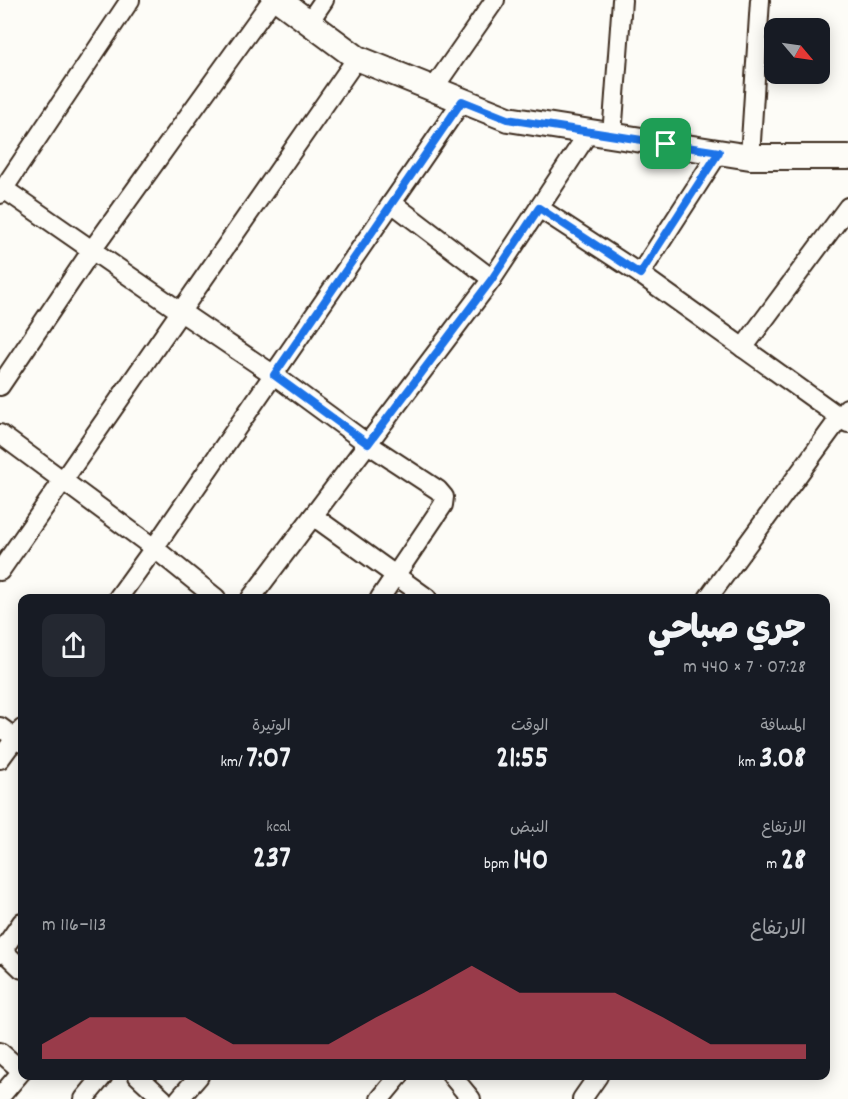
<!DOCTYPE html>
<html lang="ar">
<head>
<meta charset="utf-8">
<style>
  body { margin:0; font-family:Dekko,"Playpen Sans Arabic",sans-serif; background:#242831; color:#f1f3f6; direction:rtl; height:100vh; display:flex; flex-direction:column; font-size:22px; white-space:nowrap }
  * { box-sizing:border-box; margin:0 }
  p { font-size:20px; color:#9ea1a6 }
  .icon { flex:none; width:33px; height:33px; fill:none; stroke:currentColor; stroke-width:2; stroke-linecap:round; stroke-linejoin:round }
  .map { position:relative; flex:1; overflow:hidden; direction:ltr }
  .details { position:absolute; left:18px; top:594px; width:812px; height:486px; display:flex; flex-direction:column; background:#171b24; border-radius:12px; box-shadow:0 3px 15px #0003; direction:rtl }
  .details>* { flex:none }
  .needle { width:39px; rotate:119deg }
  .buttons { position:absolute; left:764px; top:18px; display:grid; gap:12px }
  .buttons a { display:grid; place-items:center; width:66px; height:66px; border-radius:12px; background:#171b24; box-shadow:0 3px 15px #0003; font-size:30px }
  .pin { position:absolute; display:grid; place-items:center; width:51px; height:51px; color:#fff; margin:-26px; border-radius:12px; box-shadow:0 3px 9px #0006 }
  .round { display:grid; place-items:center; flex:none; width:63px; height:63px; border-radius:12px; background:#242831 }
  .headline { display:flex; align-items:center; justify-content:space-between; height:102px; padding:0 24px }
  h1 { font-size:33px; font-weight:800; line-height:45px }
  .metrics { display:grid; grid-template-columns:repeat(3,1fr); gap:9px; height:102px; padding:6px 24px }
  .metrics div { display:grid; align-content:center }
  .metrics b { font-size:30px; font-weight:800 }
  .metrics small { font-size:16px; font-weight:400 }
  .metrics p { font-size:16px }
  .chart { height:168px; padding:12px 24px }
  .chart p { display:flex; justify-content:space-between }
  .chart svg { width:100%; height:108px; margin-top:6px; fill:#d1495b; opacity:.7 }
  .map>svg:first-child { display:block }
</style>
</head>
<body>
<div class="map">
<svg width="848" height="1099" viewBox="0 0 848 1099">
  <rect width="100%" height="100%" fill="#fdfcf7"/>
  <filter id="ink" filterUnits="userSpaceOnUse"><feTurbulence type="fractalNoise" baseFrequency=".0167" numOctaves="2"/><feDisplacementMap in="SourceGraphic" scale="12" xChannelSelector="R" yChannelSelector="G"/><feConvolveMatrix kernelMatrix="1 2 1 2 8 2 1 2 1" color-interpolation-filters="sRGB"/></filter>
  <g filter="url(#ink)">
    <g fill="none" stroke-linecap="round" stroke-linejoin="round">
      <defs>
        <g id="street">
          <path d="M309,22L324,0"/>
          <path d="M433,89L495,0"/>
          <path d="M612,136L622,0"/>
          <path d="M750,157L760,0"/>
          <path d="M4,189L181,312L274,375L368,444L438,490L444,497L443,505L380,598"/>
          <path d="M0,194L130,0"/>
          <path d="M392,203L492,279"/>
          <path d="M539,208L640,274L848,423"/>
          <path d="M640,274L719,152"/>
          <path d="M743,348L848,207"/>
          <path d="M0,386L92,250L272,0"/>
          <path d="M0,434L154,548L216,598"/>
          <path d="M313,516L427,598"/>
          <path d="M0,571L357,58"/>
          <path d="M118,598L154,548L462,101"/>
          <path d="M251,598L492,279L589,132"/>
          <path d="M708,598L847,408"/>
          <path d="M0,727L22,743"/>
          <path d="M0,759L22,729"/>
          <path d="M0,948L22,969"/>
          <path d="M0,954L22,922"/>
          <path d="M0,1052L22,1071"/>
          <path d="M138,1076L163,1099"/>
          <path d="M452,1076L471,1099"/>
          <path d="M0,1097L22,1071"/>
          <path d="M84,1099L103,1076"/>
          <path d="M179,1099L199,1076"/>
          <path d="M380,1099L399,1076"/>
          <path d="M582,1099L598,1076"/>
        </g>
        <path id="secondary" d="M279,0L357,58L508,119L750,157H848"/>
      </defs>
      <!-- street casing -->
      <use href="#street" stroke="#3b2a1e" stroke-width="22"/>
      <!-- secondary casing -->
      <use href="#secondary" stroke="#3b2a1e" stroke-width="28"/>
      <!-- street -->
      <use href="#street" stroke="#fdfcf7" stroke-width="18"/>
      <!-- secondary -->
      <use href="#secondary" stroke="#fdfcf7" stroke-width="24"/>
    </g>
  </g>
  <g fill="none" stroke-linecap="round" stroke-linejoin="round" filter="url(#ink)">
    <defs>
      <path id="route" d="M462,101L507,119L719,152L640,274L539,208L492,279L368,444L274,375Z"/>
    </defs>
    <!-- route casing -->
    <use href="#route" stroke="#fff" stroke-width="12"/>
    <!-- route -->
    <use href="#route" stroke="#1a73e8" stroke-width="8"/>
  </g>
</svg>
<div class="buttons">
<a><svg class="needle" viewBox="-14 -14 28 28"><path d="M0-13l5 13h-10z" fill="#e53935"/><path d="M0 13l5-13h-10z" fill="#9ea1a6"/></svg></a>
</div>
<div class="pin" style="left:666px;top:144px;background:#1e9e55"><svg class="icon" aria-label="arrive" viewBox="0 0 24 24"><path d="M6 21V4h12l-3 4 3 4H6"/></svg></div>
<section class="details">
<div class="headline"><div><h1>جري صباحي</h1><p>07:28 · 7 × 440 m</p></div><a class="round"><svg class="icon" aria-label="share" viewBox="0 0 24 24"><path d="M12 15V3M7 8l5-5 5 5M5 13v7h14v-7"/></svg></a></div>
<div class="metrics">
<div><p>المسافة</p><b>3.08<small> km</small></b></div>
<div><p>الوقت</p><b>21:55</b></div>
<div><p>الوتيرة</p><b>7:07<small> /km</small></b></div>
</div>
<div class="metrics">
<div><p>الارتفاع</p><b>28<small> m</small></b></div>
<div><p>النبض</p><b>140<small> bpm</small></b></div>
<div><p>kcal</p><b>237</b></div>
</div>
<div class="chart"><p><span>الارتفاع</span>113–116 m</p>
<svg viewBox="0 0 160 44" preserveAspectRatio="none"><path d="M0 44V38L10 27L20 27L30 27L40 38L50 38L60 38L70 27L80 17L90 6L100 17L110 17L120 17L130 27L140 38L150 38L160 38V44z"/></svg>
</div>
</section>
</div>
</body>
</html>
